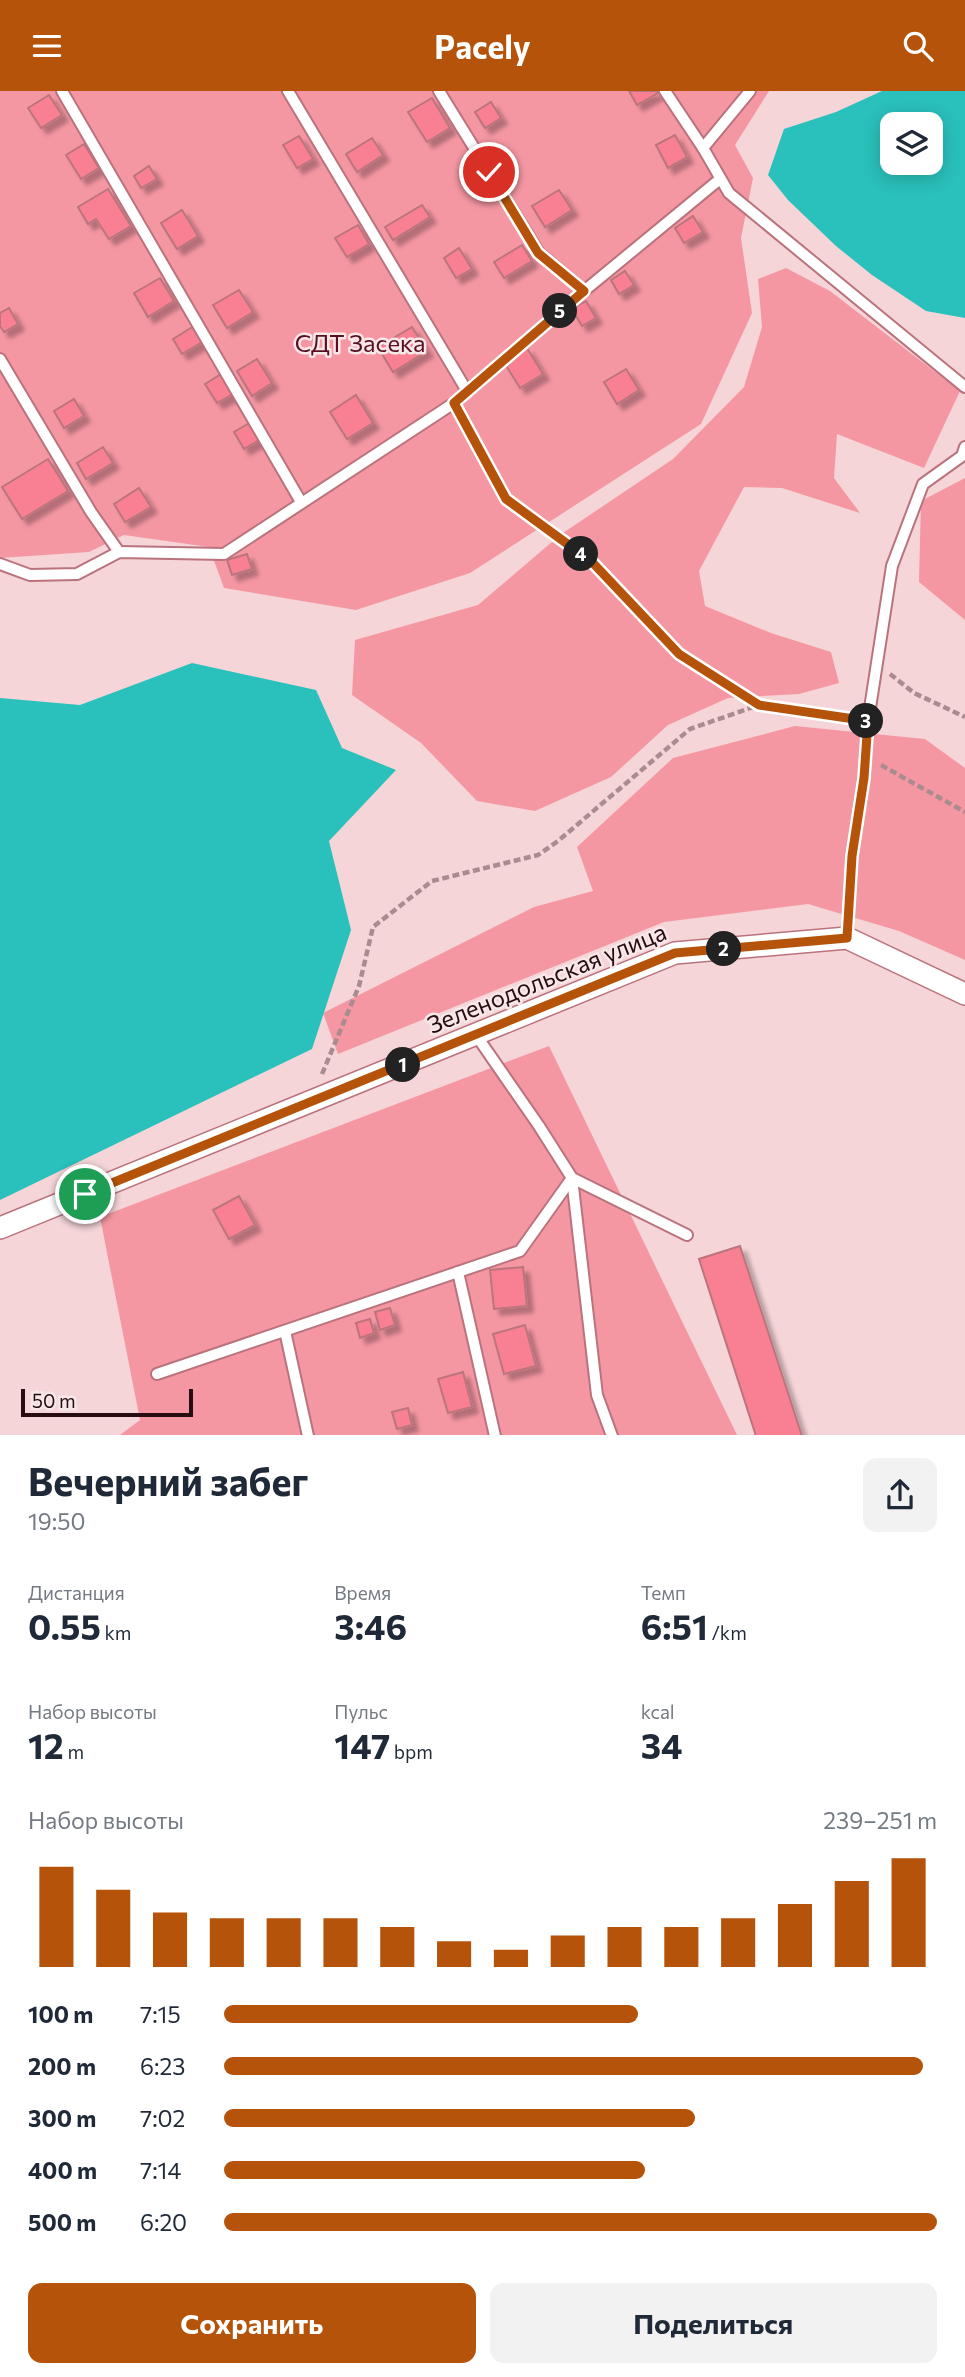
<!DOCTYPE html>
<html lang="ru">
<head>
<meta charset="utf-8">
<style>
  body { margin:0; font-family:Commissioner,sans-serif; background:#f2f2f3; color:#1f2937; height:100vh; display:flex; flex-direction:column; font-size:26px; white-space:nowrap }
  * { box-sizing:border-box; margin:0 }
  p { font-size:23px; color:#747a83 }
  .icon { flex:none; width:38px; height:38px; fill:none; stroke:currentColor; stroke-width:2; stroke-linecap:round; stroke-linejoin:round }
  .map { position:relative; height:1344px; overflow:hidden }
  .panel { display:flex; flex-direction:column; background:#fff; flex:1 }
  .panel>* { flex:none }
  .fabs { position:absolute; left:880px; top:21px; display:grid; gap:14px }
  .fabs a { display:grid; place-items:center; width:63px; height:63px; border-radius:14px; background:#fff; box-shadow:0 4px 18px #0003; font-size:35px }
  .scale { position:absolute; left:21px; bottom:18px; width:172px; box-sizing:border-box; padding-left:7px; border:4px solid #270c11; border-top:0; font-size:19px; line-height:24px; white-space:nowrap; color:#270c11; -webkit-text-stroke:5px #f7e7e8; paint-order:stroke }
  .pin { position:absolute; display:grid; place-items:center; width:60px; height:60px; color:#fff; margin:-30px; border:4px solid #fff; border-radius:50%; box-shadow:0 2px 7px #0007 }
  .km { position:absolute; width:35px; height:35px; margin:-18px; border-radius:50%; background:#222; color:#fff; font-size:19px; line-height:35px; text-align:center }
  .round { display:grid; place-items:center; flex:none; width:74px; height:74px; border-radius:14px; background:#f2f2f3 }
  .head { display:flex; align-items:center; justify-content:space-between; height:119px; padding:0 28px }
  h1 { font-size:38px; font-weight:700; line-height:52px }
  .stats { display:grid; grid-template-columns:repeat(3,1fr); gap:10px; height:119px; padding:7px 28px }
  .stats div { display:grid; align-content:center }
  .stats b { font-size:35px; font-weight:700 }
  .stats small { font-size:19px; font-weight:400 }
  .stats p { font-size:19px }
  .chart { height:196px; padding:14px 28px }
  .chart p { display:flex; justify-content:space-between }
  .chart svg { width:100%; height:126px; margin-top:7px; stroke:#b45309; stroke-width:6 }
  .action { display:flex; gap:14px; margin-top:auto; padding:14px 28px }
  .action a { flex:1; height:80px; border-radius:14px; background:#b45309; color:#fff; font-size:28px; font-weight:700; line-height:80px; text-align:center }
  .action a+a { background:#f2f2f3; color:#1f2937 }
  ul { padding:0 28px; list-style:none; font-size:23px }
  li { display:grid; grid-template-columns:112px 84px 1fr; align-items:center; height:52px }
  li i { height:18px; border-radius:9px; background:#b45309 }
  header { display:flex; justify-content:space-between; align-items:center; height:91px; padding:0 28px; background:#b45309; color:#fff; font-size:32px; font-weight:700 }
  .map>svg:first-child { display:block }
</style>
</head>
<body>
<header><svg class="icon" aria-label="menu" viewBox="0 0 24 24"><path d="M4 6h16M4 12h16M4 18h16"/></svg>Pacely<svg class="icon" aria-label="search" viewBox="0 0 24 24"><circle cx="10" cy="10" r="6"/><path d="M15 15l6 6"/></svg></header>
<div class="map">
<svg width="965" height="1345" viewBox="0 0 965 1345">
  <defs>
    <filter id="shadow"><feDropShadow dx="6" dy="6" stdDeviation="2" flood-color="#0004"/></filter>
  </defs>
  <rect width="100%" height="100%" fill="#f5d5d8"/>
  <!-- green -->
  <g fill="#f597a3">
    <path d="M0,0H769L735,54L753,87L741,147L752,222L701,333L470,482L356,519L224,497L209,456L124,444L89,461L0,467Z"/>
    <path d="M786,177L830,200L960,300L924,377L837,343L834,387L860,422L782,397L744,396L699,480L705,515L771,542L831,561L839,592L799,603L728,607L668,634L611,686L535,720L477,710L421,652L352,604L355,549L478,514L560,444L673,368L744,296L762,236L758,188Z"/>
    <path d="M965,387V529L919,491L921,410Z"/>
    <path d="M795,635L925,648L965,677V869L899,840L808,813L664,831L338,963L323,922L534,816L593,800L577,756L673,667Z"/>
    <path d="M549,955L737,1344H120L140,1329L100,1126Z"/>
  </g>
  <!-- water -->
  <g fill="#2ac0bb" fill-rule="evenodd">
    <path d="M882,0H965V227L926,220L872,184L836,155L788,109L768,84L784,38L836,21ZM931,33V72H892V33Z"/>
    <path d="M192,572L316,599L342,657L396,679L329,750L351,839L312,958L0,1109V607L80,614Z"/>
  </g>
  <!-- building -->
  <g fill="#f98093" stroke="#bb747d" stroke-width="2" filter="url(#shadow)">
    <path d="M629,0H657L658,2L637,14Z"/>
    <path d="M49,4L62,24L41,37L28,17Z"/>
    <path d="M432,7L450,37L427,51L408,21Z"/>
    <path d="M491,11L501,27L485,37L475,21Z"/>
    <path d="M675,44L687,66L668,77L656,54Z"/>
    <path d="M299,45L313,68L297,77L283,54Z"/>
    <path d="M372,47L383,64L357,81L346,63Z"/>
    <path d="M84,53L99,77L81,88L66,64Z"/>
    <path d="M149,75L157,88L141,97L134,85Z"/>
    <path d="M108,98L131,135L109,148L96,128L88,133L78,116Z"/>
    <path d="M559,99L572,119L545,136L532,115Z"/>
    <path d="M422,114L430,126L393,149L385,136Z"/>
    <path d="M182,119L198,145L177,158L161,132Z"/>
    <path d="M693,125L703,141L684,152L675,137Z"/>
    <path d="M358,134L369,153L347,166L335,147Z"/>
    <path d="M522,154L532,170L504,187L494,171Z"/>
    <path d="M459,157L472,178L456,187L444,167Z"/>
    <path d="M625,180L634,194L619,203L611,189Z"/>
    <path d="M160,187L174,210L148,226L134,202Z"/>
    <path d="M239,199L253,221L227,237L213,214Z"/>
    <path d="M586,210L596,227L582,235L572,218Z"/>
    <path d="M9,217L18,233L4,241L0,235V222Z"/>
    <path d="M194,235L204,250L182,263L173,248Z"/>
    <path d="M412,236L427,260L393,281L378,256Z"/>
    <path d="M527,257L543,283L520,297L504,271Z"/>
    <path d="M257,268L272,292L252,305L237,280Z"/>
    <path d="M626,278L639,299L617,313L604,291Z"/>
    <path d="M223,282L235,302L217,312L205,293Z"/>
    <path d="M356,304L373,332L347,348L330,321Z"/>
    <path d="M74,308L84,325L64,337L54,320Z"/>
    <path d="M251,331L261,348L244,358L234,341Z"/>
    <path d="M103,356L113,372L86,388L77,372Z"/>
    <path d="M48,368L68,400L22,428L2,396Z"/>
    <path d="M139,397L151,416L125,431L114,413Z"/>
    <path d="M247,463L252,478L232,484L227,469Z"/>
    <path d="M239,1105L255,1134L229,1148L213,1119Z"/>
    <path d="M740,1155L802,1345H756L699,1168Z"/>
    <path d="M523,1176L527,1215L494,1218L490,1179Z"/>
    <path d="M390,1217L395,1234L380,1239L375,1221Z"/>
    <path d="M370,1228L374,1242L360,1247L356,1232Z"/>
    <path d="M525,1234L536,1275L504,1283L493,1243Z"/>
    <path d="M463,1281L472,1316L448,1322L438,1288Z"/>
    <path d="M408,1317L412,1334L397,1338L392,1321Z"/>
  </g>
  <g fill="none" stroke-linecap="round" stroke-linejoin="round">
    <defs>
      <g id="lane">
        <path d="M62,0L301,411"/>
        <path d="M288,0L467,300"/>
        <path d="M439,0L539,162L584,200L720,88"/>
        <path d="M665,0L703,57L729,102L965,296"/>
        <path d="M703,57L750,0"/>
        <path d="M0,268L91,421L119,461"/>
        <path d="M0,473L30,484L77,483L119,461L224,463L454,312L584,200"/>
        <path d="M847,847L852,765L864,686L868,630L892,475L923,393L962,365L965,356"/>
        <path d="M476,944L539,1035L572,1087L597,1304L612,1345"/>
        <path d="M458,1181L495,1345"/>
        <path d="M285,1240L308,1345"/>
        <path d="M157,1283L520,1160L572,1087L687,1144"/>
      </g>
      <path id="street" d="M0,1137L675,862L847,847L965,903"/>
    </defs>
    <!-- lane casing -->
    <use href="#lane" stroke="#ba737c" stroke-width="14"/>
    <!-- street casing -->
    <use href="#street" stroke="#ba737c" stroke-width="24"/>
    <!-- path -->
    <g stroke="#aa8c90" stroke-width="4.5" stroke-dasharray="7 3.5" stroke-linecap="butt">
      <path d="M461,325L506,408L592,471L679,563L758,613"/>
      <path d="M890,583L914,602L965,626"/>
      <path d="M881,674L965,721"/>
      <path d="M322,983L359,895L373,836L432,790L538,764L558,750L690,638L759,614L852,627"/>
    </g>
    <!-- lane -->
    <use href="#lane" stroke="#fff" stroke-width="10"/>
    <!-- street -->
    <use href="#street" stroke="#fff" stroke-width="21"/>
  </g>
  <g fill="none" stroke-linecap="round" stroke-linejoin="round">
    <defs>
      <path id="route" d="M85,1103L675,862L847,847L852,765L864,687L868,630L759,614L679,563L592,471L506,408L454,312L584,200L538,162L489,81"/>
    </defs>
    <!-- route casing -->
    <use href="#route" stroke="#fff" stroke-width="14"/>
    <!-- route -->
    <use href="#route" stroke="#b45309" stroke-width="9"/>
  </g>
  <g text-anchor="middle" stroke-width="5" stroke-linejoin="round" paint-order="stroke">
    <!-- park labels -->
    <g font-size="24" fill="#5a0e22" stroke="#f7e7e8">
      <text x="360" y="261">СДТ Засека</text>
    </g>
    <!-- street labels -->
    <g font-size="24" fill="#270c11" stroke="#f7e7e8">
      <text transform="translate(547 888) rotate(-22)" y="8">Зеленодольская улица</text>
    </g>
  </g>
</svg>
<div class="fabs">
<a><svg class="icon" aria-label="layers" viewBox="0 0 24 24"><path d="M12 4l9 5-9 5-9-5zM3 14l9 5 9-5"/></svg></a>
</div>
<div class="scale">50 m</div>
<div class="pin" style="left:85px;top:1103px;background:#1e9e55"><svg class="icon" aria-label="arrive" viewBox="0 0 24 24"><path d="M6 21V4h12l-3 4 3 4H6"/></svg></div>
<div class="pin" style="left:489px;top:81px;background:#d93025"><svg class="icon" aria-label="check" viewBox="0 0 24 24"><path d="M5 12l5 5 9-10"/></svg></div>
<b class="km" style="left:403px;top:974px">1</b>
<b class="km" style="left:724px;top:858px">2</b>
<b class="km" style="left:866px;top:630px">3</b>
<b class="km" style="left:581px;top:463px">4</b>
<b class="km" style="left:560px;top:220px">5</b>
</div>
<section class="panel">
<div class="head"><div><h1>Вечерний забег</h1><p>19:50</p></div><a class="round"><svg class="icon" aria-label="share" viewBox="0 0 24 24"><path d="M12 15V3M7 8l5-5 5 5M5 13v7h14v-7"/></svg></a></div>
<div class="stats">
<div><p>Дистанция</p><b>0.55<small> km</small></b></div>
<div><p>Время</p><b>3:46</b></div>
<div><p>Темп</p><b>6:51<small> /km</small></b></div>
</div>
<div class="stats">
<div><p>Набор высоты</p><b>12<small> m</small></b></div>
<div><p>Пульс</p><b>147<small> bpm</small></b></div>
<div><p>kcal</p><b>34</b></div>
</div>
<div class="chart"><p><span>Набор высоты</span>239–251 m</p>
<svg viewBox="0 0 160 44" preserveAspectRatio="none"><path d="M5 44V9M15 44V17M25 44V25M35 44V27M45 44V27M55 44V27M65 44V30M75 44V35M85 44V38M95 44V33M105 44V30M115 44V30M125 44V27M135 44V22M145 44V14M155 44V6"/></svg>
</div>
<ul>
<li><b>100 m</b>7:15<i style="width:58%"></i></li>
<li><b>200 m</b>6:23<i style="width:98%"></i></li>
<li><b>300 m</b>7:02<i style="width:66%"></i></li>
<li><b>400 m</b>7:14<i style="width:59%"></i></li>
<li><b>500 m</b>6:20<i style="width:100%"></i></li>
</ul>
<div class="action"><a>Сохранить</a><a>Поделиться</a></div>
</section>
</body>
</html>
